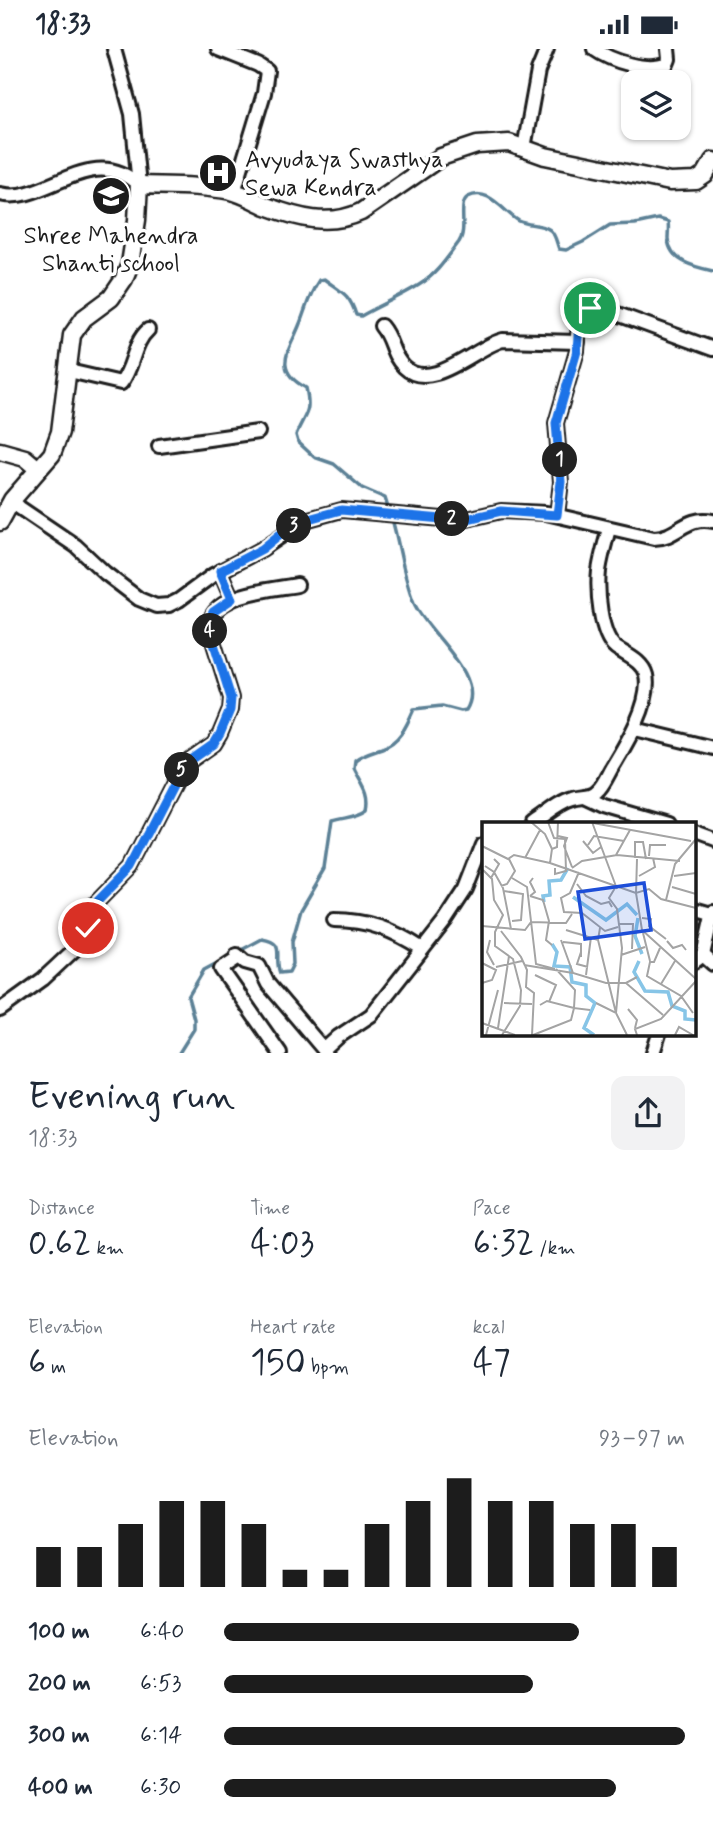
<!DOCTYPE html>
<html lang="en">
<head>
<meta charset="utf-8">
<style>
  body { margin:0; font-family:Mynerve,sans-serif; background:#f2f2f3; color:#1f2937; height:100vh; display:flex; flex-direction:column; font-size:26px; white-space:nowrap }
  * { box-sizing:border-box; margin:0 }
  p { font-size:23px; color:#747a83 }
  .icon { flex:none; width:38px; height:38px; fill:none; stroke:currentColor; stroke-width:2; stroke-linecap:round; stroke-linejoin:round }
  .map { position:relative; height:1004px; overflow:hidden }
  .side { display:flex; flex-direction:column; background:#fff; flex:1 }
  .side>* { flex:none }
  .buttons { position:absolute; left:621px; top:21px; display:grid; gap:14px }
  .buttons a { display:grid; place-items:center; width:70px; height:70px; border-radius:14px; background:#fff; box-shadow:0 2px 5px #0004; font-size:35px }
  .pin { position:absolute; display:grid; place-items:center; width:60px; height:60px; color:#fff; margin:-30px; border:4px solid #fff; border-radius:50%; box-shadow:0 2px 7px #0007 }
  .km { position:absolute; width:35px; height:35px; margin:-18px; border-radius:50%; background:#222; color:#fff; font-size:19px; line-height:35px; text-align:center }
  .round { display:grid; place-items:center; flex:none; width:74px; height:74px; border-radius:14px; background:#f2f2f3 }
  .head { display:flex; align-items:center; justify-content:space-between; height:119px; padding:0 28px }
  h1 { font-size:38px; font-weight:600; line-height:52px }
  .stats { display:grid; grid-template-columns:repeat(3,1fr); gap:10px; height:119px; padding:7px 28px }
  .stats div { display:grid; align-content:center }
  .stats b { font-size:35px; font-weight:600 }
  .stats small { font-size:19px; font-weight:400 }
  .stats p { font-size:19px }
  .chart { height:196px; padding:14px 28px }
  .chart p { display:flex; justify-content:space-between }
  .chart svg { width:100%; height:126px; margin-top:7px; stroke:#1c1c1c; stroke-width:6 }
  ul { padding:0 28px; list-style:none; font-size:23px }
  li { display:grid; grid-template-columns:112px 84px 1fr; align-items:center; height:52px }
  li i { height:18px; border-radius:9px; background:#1c1c1c }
  .status { display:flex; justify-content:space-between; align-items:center; height:49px; padding:0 35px; background:#fff; direction:ltr }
  .status svg { height:19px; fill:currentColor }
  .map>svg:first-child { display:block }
</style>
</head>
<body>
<div class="status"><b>18:33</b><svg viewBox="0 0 49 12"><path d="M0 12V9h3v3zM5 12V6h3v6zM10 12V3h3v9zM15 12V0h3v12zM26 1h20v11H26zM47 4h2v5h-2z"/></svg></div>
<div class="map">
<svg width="713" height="1004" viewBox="0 0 713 1004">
  <rect width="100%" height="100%" fill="#fff"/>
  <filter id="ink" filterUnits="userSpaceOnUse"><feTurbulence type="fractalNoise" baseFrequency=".0143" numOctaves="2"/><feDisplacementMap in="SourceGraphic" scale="14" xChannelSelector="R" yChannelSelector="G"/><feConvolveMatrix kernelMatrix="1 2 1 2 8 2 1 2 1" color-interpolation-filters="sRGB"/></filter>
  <g filter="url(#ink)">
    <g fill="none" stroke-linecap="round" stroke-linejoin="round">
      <!-- stream -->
      <g stroke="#5c8196" stroke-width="3.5">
        <path d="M389,462L385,449L362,439L334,415L314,408L298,393L296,386C304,364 312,366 306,339C272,321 289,302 299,277C306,260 308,247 319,231L324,230C341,243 349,244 356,266L361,267C380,256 400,248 419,236C436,226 447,209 459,193C468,180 457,154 468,148C489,137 504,164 519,172C529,177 541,174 550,181C556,186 556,193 559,200L566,201L583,193L610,176L635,175L658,170L668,173C669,179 668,184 668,190C670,213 695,218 713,222"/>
        <path d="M179,1004L194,980V970L188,948L204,921L262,890C287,894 273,907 280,924L289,923L293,915L292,893L301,861L325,820L332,772C345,768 356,769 367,761C371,743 361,734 354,719L355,711C364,704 371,703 382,699C400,693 407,676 414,660L442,657L461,662L466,661C488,627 426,583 414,554C403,527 400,498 392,470"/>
      </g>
      <defs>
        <g id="minor">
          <path d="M114,0L132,65L139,136"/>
          <path d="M218,0L258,16L267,22L264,44L234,143"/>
          <path d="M594,0C611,12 648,24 667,15L669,10L668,0"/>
          <path d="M524,99L538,22L547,0"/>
          <path d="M0,145C44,157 91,92 139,136"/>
          <path d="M381,277C393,291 390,304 404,318C431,345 478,296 503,291L578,293"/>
          <path d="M69,322L121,334C134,318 133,294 148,281"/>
          <path d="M159,397L258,383"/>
          <path d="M12,451L20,459L76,497L105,524L139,550L156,557L169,556L179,551L213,526L262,500L305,471L342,461L442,470L463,471L501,462L546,464L654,489C678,489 685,466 713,472"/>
          <path d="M557,466L561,433L556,374L577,302L579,274L583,263L590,259H601L713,300"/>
          <path d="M220,522L232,550"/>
          <path d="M635,680L713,699"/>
          <path d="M587,749L604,757L666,775"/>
          <path d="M532,775C545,767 558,754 573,750C582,747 590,750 597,742C603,737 607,727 611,720C625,697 652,654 646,626C642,611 625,606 615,598C600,585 597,541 599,522C601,508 605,494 609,480"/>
          <path d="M694,785L713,792"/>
          <path d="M694,860L711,865"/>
          <path d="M334,871C368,871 393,881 421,899"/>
          <path d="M237,906L245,913L259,917L268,935L324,1001"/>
          <path d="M703,906L713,915"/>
          <path d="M239,908L221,920L280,1004"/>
          <path d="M694,913L703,906L713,863"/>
          <path d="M0,961L43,930L74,901L91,874L89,861L132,817L184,716L214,695L220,685L230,661L231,649L209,579C210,544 270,541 297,536"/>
          <path d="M325,1004L324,1001L338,988L371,966L445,872L466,840L484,794"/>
          <path d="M653,1004L659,985"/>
        </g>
        <g id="major">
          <path d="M0,402L25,409L38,420"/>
          <path d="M0,473L12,451L52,405L60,383L72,286L84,269L111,249L124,230L130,215L137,171L139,136C170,137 200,136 231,142C244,145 254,152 266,157C298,169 329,178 361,163L441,108L477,96L509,94L545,107L670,133L696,132L705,126L713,112"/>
        </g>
      </defs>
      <!-- minor casing -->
      <use href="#minor" stroke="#1c1c1c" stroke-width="18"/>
      <!-- major casing -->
      <use href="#major" stroke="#1c1c1c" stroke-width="21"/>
      <!-- minor -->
      <use href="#minor" stroke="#fff" stroke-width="12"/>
      <!-- major -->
      <use href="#major" stroke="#fff" stroke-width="16"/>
    </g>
  </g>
  <g fill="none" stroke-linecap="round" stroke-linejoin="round" filter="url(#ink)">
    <defs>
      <path id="route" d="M88,879L91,870L89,861L132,817L184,716L214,695L220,685L230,661L231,649L209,579L210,569L213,563L232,550L220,522L262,500L279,486L305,471L341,461L442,470L463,471L501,462L557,466L561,433L556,374L577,302L579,274L583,263L590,259"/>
    </defs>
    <!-- route casing -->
    <use href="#route" stroke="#fff" stroke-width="14"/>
    <!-- route -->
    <use href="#route" stroke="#1a73e8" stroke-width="9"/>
  </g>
  <!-- icons -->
  <defs>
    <symbol id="hospital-disc" viewBox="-11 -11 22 22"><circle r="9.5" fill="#1c1c1c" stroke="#fff"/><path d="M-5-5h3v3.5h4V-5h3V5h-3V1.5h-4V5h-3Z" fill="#fff"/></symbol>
    <symbol id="school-disc" viewBox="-11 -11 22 22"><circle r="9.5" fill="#1c1c1c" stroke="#fff"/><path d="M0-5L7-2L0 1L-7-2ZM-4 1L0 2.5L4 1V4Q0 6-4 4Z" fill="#fff"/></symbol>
  </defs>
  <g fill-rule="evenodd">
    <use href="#hospital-disc" x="196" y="102" width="44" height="44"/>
    <use href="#school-disc" x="89" y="125" width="44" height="44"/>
  </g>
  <g text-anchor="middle" stroke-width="7" stroke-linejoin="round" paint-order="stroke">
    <!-- poi labels -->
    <g font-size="24" fill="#1c1c1c" stroke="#fff" text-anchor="start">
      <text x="245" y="118">Avyudaya Swasthya<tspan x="245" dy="28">Sewa Kendra</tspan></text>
      <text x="111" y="194" text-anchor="middle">Shree Mahendra<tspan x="111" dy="28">Shanti school</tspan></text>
    </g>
  </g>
  <!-- overview -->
  <g transform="translate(482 773)">
    <rect width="214" height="214" fill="#fff"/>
    <path fill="none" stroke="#87c5e7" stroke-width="3.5" d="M91,75L124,98L145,82L155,93M62,80L61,74L68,73L67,59L79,58L86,46M156,96L153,114L160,132M70,122L75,130L72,144L88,145L90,160L104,163V174L113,181L102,206L112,213M157,139L152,150L163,169L186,170L190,184L203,189V197L214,198"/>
    <path fill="none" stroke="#a4a4a4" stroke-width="2" d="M49,0L63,12L70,27L68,41L154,71L160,108L214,157M66,0L72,16L83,17L84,49L73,52V46M110,0L135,67M111,1L209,19M76,14L85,16L82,24L90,45M101,19L111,31L119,25M106,23L112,14L142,19M0,24L26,37L32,33L68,41M70,27L75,25L76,0M134,33L148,8M167,34L168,23H184M43,36L58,8M153,36V20H161L164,37M155,37L154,71L167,67L179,77L214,86M3,44L12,50L21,66L29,107M90,46L100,39L135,33L198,39M1,48L10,57L12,78L21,93L13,110V124L31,137L39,168L38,184L20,213M97,50L88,71L79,76L82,90L100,91L123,109L136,105M157,54L173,45L171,36M192,54L214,51M9,56L17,42L12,37M30,56L45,65L54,142L73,147M95,62L104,74L119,82L127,80L130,85M19,64L25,62L33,49L27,37M190,65L214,72M133,66L127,76L135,87L140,126L134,191L145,213M22,69L41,72L39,98L30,99M48,74L61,78L67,99L64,118L70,123M48,74L53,70L48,60L51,56M184,78L193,42L214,17M160,96L169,97L167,104L184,117M137,102H151L150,127M0,104L43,108L49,100L84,101L90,92M84,108L116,118M19,109L39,135L45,148L44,165L52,171L50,213M161,111L168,139M8,118L5,130L12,143M79,118L91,151L124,161H144L155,155M185,119L191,126L200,123L204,128M81,120L99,122V135M178,126L172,140H168L165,154L199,174L211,191M99,130L95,142L106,145M139,133L163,125M0,141L14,148L10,158L0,161M42,143L91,151M14,145L40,139M74,147L93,168L92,186M53,153L74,163L67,180M104,153L109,115M144,161L181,193M179,162L193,139M22,181L50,182M114,181L134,191L116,118L118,106M58,183L65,179L92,186M146,187L155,198L153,206M0,201L33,213M16,206L27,134M4,213L16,168M51,213L89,198L92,186L108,188M155,213L153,207L179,197L214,159M193,213L197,205L211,213"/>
    <path fill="#1d4ed8" fill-opacity="0.15" stroke="#1d4ed8" stroke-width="3.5" d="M162,61L169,108L103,117L96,70Z"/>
    <rect width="214" height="214" fill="none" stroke="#1c1c1c" stroke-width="3.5"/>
  </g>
</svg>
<div class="buttons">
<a><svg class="icon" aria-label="layers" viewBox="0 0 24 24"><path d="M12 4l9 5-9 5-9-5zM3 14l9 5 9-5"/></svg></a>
</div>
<div class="pin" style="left:590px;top:259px;background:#1e9e55"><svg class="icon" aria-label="arrive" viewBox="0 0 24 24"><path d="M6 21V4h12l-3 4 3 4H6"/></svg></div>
<div class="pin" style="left:88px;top:879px;background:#d93025"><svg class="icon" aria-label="check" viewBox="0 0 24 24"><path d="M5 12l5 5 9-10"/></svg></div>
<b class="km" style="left:560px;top:411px">1</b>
<b class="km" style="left:452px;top:470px">2</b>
<b class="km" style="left:294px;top:477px">3</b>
<b class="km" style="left:210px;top:582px">4</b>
<b class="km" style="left:182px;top:721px">5</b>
</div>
<section class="side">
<div class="head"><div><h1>Evening run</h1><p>18:33</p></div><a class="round"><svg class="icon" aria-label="share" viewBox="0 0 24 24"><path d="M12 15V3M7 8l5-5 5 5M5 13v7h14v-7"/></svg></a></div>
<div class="stats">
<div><p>Distance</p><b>0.62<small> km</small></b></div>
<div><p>Time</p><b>4:03</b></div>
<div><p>Pace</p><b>6:32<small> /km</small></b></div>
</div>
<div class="stats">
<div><p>Elevation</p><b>6<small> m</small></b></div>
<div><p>Heart rate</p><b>150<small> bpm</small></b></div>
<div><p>kcal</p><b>47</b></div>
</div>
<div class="chart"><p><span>Elevation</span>93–97 m</p>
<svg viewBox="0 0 160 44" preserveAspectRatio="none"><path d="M5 44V30M15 44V30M25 44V22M35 44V14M45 44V14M55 44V22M65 44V38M75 44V38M85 44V22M95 44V14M105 44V6M115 44V14M125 44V14M135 44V22M145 44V22M155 44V30"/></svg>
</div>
<ul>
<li><b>100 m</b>6:40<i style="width:77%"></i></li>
<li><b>200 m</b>6:53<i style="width:67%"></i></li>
<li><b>300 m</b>6:14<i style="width:100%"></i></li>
<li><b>400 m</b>6:30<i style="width:85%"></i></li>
</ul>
</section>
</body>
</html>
